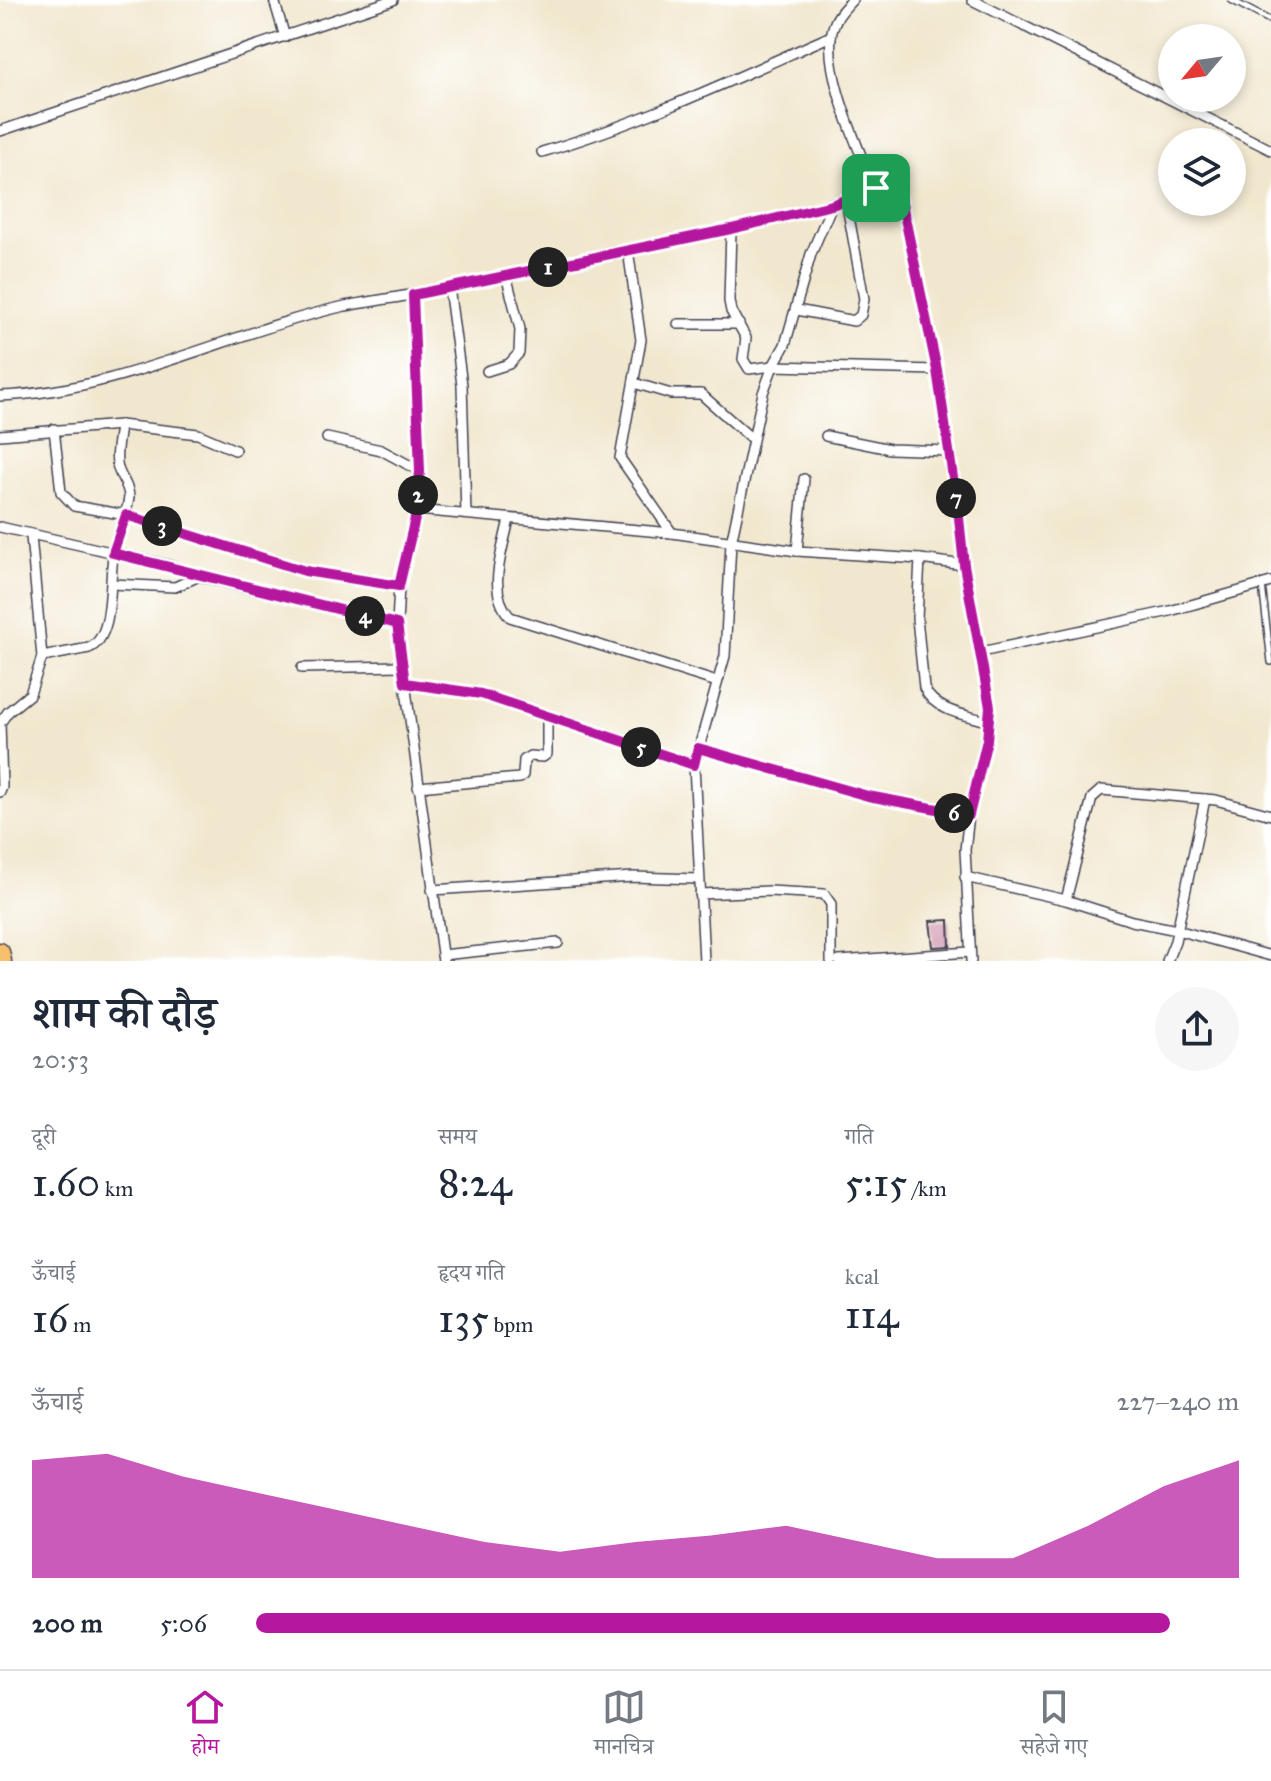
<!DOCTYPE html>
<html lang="hi">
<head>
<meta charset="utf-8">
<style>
  body { margin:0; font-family:"IM FELL Great Primer","Noto Serif Devanagari",serif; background:#f6f6f7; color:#1f2937; height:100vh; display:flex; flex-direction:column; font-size:30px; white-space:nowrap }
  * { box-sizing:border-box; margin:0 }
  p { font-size:26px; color:#747a83 }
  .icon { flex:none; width:44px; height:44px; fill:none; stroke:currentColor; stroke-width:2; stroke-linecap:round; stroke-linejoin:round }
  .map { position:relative; height:961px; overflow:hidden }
  .details { display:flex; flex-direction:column; background:#fff; flex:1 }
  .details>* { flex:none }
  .needle { width:52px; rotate:241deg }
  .fabs { position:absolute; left:1158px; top:24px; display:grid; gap:16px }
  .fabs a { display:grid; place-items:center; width:88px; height:88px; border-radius:50%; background:#fff; box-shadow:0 4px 12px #0003; font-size:40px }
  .pin { position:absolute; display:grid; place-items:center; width:68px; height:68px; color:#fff; margin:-34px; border-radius:16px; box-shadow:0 4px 12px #0006 }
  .km { position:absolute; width:40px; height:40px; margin:-20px; border-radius:50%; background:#222; color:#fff; font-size:22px; line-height:40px; text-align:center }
  .round { display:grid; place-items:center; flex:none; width:84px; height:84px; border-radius:42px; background:#f6f6f7 }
  .headline { display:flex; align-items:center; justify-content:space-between; height:136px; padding:0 32px }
  h1 { font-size:44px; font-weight:600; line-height:60px }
  .stats { display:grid; grid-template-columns:repeat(3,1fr); gap:12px; height:136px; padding:8px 32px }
  .stats div { display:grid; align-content:center }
  .stats b { font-size:40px; font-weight:600 }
  .stats small { font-size:22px; font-weight:400 }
  .stats p { font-size:22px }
  .chart { height:224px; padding:16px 32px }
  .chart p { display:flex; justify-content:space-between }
  .chart svg { width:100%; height:144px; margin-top:8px; fill:#b5179e; opacity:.7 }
  ul { padding:0 32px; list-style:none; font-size:26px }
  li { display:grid; grid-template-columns:128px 96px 1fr; align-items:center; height:60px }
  li i { height:20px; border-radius:10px; background:#b5179e }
  .menu { display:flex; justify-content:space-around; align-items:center; height:112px; border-top:2px solid #e0e1e3; background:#fff; font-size:22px; color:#747a83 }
  .menu a { display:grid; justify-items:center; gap:4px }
  .menu .on { color:#b5179e }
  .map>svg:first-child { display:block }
</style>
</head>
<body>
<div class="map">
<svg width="1271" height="961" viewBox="0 0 1271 961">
  <rect width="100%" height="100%" fill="#fff"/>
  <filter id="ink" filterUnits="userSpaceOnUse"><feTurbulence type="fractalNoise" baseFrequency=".0125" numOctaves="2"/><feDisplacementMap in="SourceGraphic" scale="16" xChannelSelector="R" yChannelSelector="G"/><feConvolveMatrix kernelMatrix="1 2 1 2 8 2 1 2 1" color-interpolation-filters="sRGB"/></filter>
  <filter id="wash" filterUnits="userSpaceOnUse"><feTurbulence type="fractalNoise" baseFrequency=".006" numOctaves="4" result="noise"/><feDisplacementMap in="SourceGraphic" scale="32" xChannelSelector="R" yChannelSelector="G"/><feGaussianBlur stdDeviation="1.8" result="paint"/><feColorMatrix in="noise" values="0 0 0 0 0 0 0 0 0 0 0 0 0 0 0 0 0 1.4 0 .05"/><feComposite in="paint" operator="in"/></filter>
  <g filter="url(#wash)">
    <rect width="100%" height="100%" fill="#f1e7ce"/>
    <g id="blocks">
      <!-- building -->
      <path fill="#cf92ad" d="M949,920L950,946L933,947L930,921Z"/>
    </g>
  </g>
  <g filter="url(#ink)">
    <use href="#blocks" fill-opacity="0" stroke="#414051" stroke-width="2"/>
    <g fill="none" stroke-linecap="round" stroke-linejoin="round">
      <defs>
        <g id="lane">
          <path d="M1231,0L1271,21"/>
          <path d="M1262,585L1271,662"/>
        </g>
        <g id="street">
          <path d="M274,0L285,37"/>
          <path d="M852,0C845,8 837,15 834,25C819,63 857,145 872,182C880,193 893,189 901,199L937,370L959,518L964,565L990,707V722L969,815L965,850L971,961"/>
          <path d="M972,0L1271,150"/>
          <path d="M0,131L393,0"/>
          <path d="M542,152C641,123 736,78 831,36"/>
          <path d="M731,229L729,301L731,311L746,338L743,359L749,369L773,366L937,370"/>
          <path d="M628,250L641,340L620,458L672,533"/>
          <path d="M449,287L462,385L466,514"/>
          <path d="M413,295L420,471L417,510L399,586L397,624L443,961"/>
          <path d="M797,310L854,321L861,315L864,299L846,200"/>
          <path d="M678,324H739"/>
          <path d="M487,371L509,364L519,353L520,329L506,275"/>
          <path d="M634,383L671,394H701L752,439"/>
          <path d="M0,396C119,392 229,332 345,306C366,302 389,299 410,295C502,278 592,258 683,239C748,225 815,213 876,188"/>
          <path d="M54,429L61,492L74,506L126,515L305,571L399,586"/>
          <path d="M0,435L120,425L198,434L235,450"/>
          <path d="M826,436L890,449L949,451"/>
          <path d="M327,438L381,450L420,471"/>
          <path d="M417,510L672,533L797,551L920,559L964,565"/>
          <path d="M509,519C503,550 486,591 510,617L717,682"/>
          <path d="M0,527L168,565L199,576L397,624"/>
          <path d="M797,551L804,479"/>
          <path d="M920,559L917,618L924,688C935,712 967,715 990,722"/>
          <path d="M112,584L175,587L199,576"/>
          <path d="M981,652L1170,611L1271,582"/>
          <path d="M42,657L89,648C116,637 108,575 114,551C118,532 127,516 129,497C129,485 121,479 118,468C114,456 119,438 120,425"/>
          <path d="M302,668L401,666"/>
          <path d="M405,683L481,694L694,765"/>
          <path d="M698,748L868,796L969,815"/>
          <path d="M418,787L520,778L523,775L524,760L530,756L543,757L547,754V715"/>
          <path d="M0,792L2,787L0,723L8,712L30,694L42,657L31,536"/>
          <path d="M965,877L1066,900L1132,921L1177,930L1271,956"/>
          <path d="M432,890L633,877L698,879"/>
          <path d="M700,894L769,891L824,894L831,904V961"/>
          <path d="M1066,900L1092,798L1101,790L1216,800L1271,815"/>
          <path d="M442,955L558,943"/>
          <path d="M704,961L694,765L725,656L731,543L763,393L773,366L785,345L811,254L832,205"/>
          <path d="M839,961L970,952"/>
          <path d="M1167,961L1175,941L1205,799"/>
        </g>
        <path id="highway" d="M0,952L2,961"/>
      </defs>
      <!-- lane casing -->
      <use href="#lane" stroke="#414051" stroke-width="8"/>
      <!-- street casing -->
      <use href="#street" stroke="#414051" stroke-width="12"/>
      <!-- highway casing -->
      <use href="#highway" stroke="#414051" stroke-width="21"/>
      <!-- lane -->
      <use href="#lane" stroke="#fff" stroke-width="5"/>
      <!-- street -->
      <use href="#street" stroke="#fff" stroke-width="9"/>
      <!-- highway -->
      <use href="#highway" stroke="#f7c06c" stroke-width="18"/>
    </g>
  </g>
  <g fill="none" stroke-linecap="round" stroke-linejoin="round" filter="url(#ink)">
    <defs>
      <path id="route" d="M876,188L898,195L901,199L937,370L959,518L964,565L990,707L987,740L969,815L868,796L698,748L694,765L481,694L405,683L397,624L113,553L126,515L305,571L399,586L417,510L420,471L413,295L731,229L832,205Z"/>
    </defs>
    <!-- route casing -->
    <use href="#route" stroke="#fff" stroke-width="16"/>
    <!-- route -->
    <use href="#route" stroke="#b5179e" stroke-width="10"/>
  </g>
</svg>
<div class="fabs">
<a><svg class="needle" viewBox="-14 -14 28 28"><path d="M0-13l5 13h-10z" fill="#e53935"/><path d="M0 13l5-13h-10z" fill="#747a83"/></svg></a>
<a><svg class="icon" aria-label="layers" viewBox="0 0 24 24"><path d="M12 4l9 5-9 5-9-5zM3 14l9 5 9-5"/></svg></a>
</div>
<div class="pin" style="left:876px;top:188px;background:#1e9e55"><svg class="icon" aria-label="arrive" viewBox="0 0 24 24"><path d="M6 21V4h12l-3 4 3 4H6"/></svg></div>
<b class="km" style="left:548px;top:267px">1</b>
<b class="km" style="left:418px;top:495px">2</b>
<b class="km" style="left:162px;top:526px">3</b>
<b class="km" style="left:365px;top:616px">4</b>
<b class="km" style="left:641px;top:747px">5</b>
<b class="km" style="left:954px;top:813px">6</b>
<b class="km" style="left:956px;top:498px">7</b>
</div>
<section class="details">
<div class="headline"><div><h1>शाम की दौड़</h1><p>20:53</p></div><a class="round"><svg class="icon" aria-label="share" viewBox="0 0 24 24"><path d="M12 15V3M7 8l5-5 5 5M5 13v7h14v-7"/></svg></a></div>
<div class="stats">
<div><p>दूरी</p><b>1.60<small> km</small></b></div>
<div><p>समय</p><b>8:24</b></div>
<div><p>गति</p><b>5:15<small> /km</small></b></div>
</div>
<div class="stats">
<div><p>ऊँचाई</p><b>16<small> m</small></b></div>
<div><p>हृदय गति</p><b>135<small> bpm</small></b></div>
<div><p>kcal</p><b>114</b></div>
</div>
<div class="chart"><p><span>ऊँचाई</span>227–240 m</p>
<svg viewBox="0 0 160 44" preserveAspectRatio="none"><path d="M0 44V8L10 6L20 13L30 18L40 23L50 28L60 33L70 36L80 33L90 31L100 28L110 33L120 38L130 38L140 28L150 16L160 8V44z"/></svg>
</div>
<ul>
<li><b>200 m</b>5:06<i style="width:93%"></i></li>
</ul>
</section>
<nav class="menu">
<a class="on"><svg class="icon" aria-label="home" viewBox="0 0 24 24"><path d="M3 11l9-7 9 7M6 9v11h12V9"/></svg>होम</a>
<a><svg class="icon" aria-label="map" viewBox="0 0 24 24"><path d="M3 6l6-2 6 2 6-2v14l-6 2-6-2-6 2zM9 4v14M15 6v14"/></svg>मानचित्र</a>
<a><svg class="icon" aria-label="saved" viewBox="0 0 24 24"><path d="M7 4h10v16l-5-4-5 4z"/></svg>सहेजे गए</a>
</nav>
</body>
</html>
